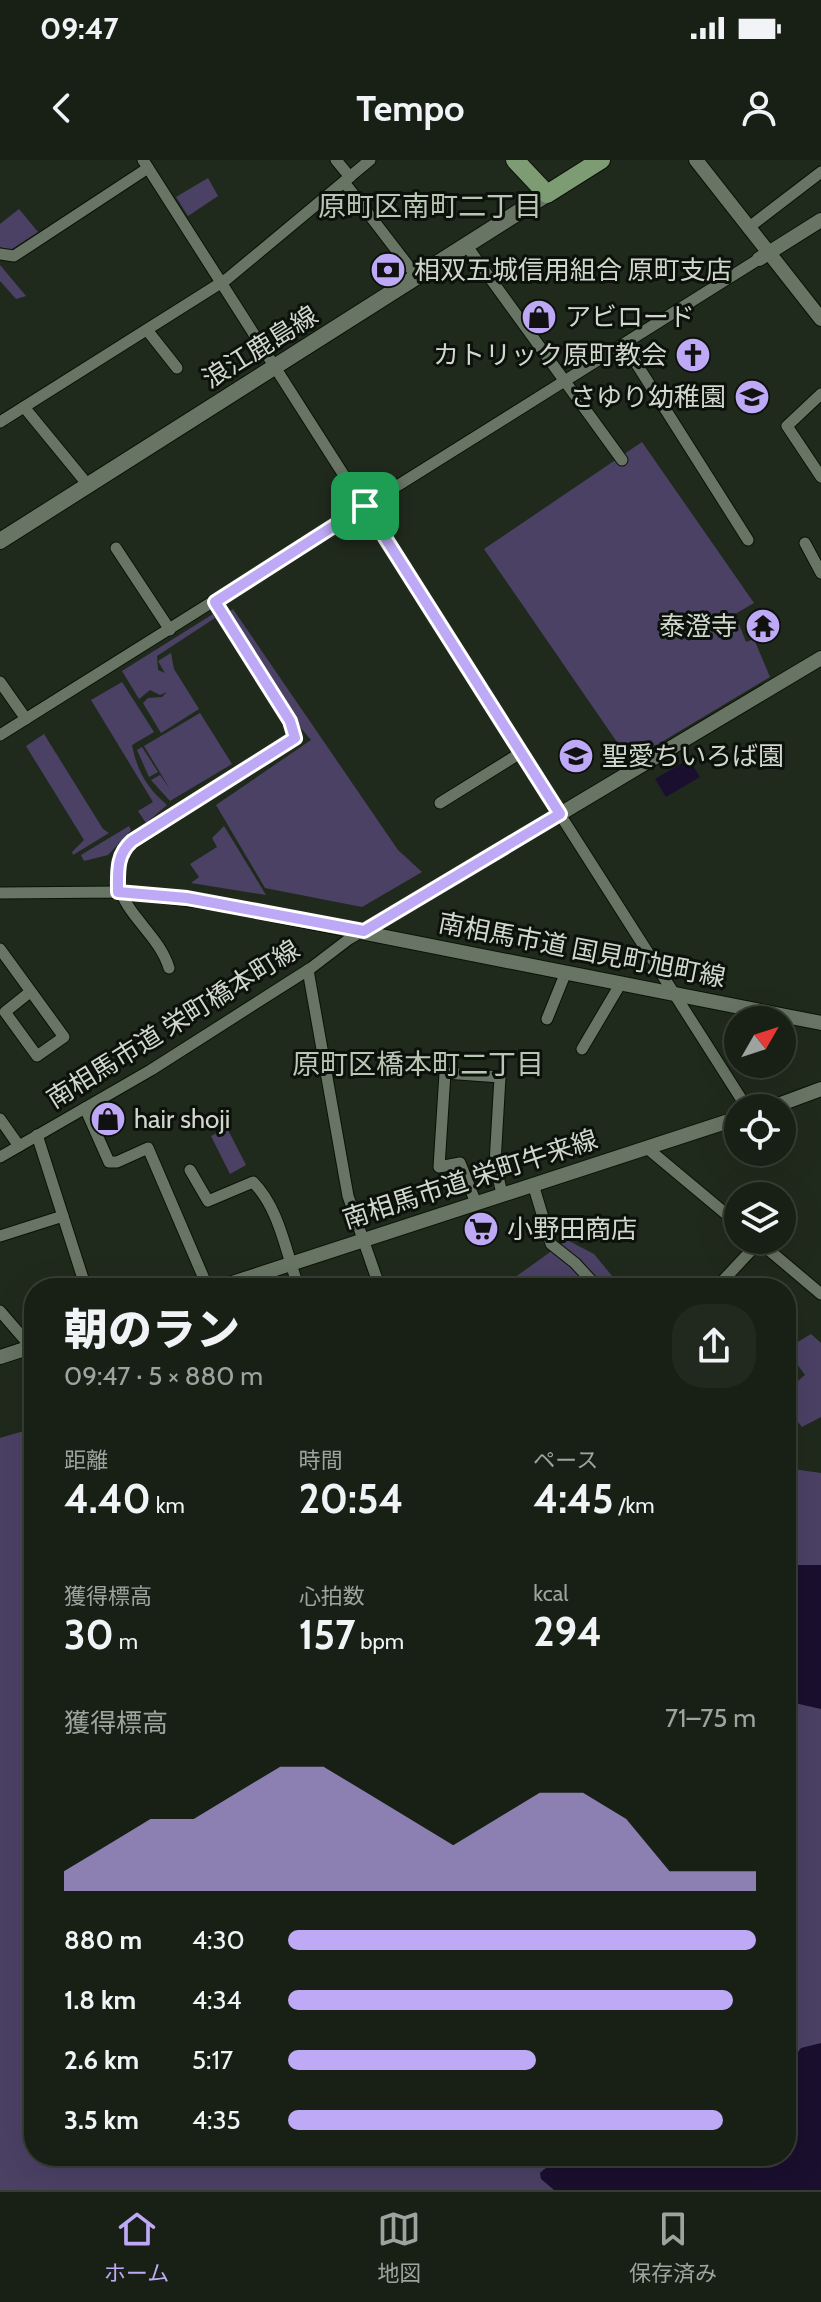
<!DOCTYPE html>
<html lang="ja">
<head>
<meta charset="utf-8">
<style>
  body { margin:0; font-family:Cabin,"Noto Sans JP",sans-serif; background:#21281e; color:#f1f3f6; height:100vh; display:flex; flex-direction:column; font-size:30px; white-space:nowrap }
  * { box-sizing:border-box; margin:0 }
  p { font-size:26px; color:#9fa3a0 }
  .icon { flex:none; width:44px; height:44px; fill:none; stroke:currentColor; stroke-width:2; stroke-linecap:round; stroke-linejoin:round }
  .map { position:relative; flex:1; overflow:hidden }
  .details { position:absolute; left:24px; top:1118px; width:772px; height:888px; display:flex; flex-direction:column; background:#182015; border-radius:32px; box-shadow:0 8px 32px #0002,0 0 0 2px #363e34 }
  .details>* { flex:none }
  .needle { width:52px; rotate:51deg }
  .controls { position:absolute; left:724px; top:846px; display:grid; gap:16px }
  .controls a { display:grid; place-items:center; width:72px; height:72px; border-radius:50%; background:#182015; box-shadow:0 8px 32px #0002,0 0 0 2px #363e34; font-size:40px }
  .pin { position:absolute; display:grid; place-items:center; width:68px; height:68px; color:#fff; margin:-34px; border-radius:16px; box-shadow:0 4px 12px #0006 }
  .round { display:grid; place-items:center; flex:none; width:84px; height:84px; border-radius:32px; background:#21281e }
  .headline { display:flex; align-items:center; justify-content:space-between; height:136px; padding:0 40px }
  h1 { font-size:44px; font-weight:800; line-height:60px }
  .stats { display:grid; grid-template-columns:repeat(3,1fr); gap:12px; height:136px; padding:8px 40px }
  .stats div { display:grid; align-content:center }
  .stats b { font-size:40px; font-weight:800 }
  .stats small { font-size:22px; font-weight:400 }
  .stats p { font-size:22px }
  .chart { height:224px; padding:16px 40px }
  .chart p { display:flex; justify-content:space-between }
  .chart svg { width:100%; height:144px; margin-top:8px; fill:#bda9f5; opacity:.7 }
  ul { padding:0 40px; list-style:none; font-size:26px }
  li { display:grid; grid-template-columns:128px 96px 1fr; align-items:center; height:60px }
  li i { height:20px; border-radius:10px; background:#bda9f5 }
  .status { display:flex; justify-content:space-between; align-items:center; height:56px; padding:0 40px; background:#182015; direction:ltr }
  .status svg { height:22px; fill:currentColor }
  header { display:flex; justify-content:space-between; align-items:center; height:104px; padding:0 40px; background:#182015; font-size:36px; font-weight:800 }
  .tabs { display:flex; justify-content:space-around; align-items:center; height:112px; border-top:2px solid #363e34; background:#182015; font-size:22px; color:#9fa3a0 }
  .tabs a { display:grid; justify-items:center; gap:4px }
  .tabs .selected { color:#bda9f5 }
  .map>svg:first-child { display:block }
</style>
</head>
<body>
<div class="status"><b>09:47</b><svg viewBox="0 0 49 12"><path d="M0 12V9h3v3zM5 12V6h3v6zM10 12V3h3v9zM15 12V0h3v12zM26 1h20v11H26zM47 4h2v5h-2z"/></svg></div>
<header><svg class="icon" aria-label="back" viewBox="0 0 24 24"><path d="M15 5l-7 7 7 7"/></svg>Tempo<svg class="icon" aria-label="person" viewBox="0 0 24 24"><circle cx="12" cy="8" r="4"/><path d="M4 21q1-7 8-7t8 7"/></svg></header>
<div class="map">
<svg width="821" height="2030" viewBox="0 0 821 2030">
  <rect width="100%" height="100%" fill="#202a1c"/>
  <!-- green -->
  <g fill="#4b4165">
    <path d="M208,18L218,36L188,56L176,37Z"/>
    <path d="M19,49L38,72L9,91L0,87V64Z"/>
    <path d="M0,105L26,136L16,139L0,121Z"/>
    <path d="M642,282L754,443L735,454L746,482L754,479L770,517L630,601L484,389Z"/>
    <path d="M233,449L398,690L422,712L362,747L265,728L216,645L311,580L295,561L228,452Z"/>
    <path d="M213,454L215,458L157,496L158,510L165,513L158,501L171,493L174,509L199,549L161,573L143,543L148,538L162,537L167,532L160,535L150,530L139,539L122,511Z"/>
    <path d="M122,522L154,572L132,585C137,611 147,628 167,645L146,663L138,651L153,642L91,540Z"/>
    <path d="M200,553L232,604L170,641L151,620L160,615L170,629L144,586Z"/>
    <path d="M44,574L103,669L109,673L73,695L72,692L84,680L26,586Z"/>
    <path d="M142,587L158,612L149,617L137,590Z"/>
    <path d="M129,666L131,670L108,695L84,701L81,695Z"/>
    <path d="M224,666L266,735L191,723L199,717L190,704L217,687L212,678Z"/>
    <path d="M227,968L246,1005L230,1014L211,976Z"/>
    <path d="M567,1080L594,1094L622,1128H500Z"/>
    <path d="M811,1174L821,1183V1257L802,1267L786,1248V1231L805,1215L786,1189Z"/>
    <path d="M34,1268V1996H786V1308L821,1313V2030H0V1278Z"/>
  </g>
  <!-- water -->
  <g fill="#1a0f2e">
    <path d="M689,599L700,617L666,637L655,619Z"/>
    <path d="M786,1405H821V1549L786,1541Z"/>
    <path d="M821,1883V2030H554L541,2019L540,2013C556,1997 578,2005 598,1996H786V1931L792,1915L791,1901L801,1888Z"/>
  </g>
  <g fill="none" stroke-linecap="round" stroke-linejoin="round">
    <defs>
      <g id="minor">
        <path d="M143,0L747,948"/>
        <path d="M336,0L350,17"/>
        <path d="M344,22L417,117"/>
        <path d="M748,68L821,12"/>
        <path d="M466,85L622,300"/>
        <path d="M0,94L14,96L148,8"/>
        <path d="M147,170L177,208"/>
        <path d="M624,184L748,380"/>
        <path d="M821,234L787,266L821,317"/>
        <path d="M24,247L88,325"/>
        <path d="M0,262L227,119L370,0"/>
        <path d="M805,383L821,413"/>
        <path d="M116,388L170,470"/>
        <path d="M0,522L26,559"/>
        <path d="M0,575L759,99"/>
        <path d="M440,643L522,592"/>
        <path d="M0,733L118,732L229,746"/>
        <path d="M0,789L64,877L37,896L5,852L30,832"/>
        <path d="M169,808C156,764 98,742 125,688L295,578L290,561L215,442"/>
        <path d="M308,810L348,1036L380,1128"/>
        <path d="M547,859L566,812"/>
        <path d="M582,889L621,823"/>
        <path d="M85,948L109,1002H117L148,988L208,1128"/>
        <path d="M0,959L19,986"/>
        <path d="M37,975L86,1128"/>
        <path d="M647,988L738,1064"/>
        <path d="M0,997L151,910L311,808L349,779L560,654"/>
        <path d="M190,1010L208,1041L253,1022C280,1049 286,1094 299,1128"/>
        <path d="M533,1024L551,1084L575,1103L598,1128"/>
        <path d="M476,1043L460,1003L439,1007L445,913L500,917L495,1003L502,1034"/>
        <path d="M0,1076L63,1056"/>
        <path d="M757,1080L821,1134"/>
        <path d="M716,1128L759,1082"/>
        <path d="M0,1151L31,1187"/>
      </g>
      <g id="tertiary">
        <path d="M696,0L821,159"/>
        <path d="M759,99L821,60"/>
        <path d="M560,654L821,498"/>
        <path d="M229,746L821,863"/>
        <path d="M770,948L821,929"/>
        <path d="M217,1128L738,958"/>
        <path d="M0,1197L34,1186"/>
      </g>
      <path id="secondary" d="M0,381L547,34"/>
      <path id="primary" d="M515,0L547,34L601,0"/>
    </defs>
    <!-- minor casing -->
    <use href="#minor" stroke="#091206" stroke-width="13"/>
    <!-- tertiary casing -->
    <use href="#tertiary" stroke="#091206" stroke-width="16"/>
    <!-- secondary casing -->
    <use href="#secondary" stroke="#091206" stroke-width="18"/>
    <!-- primary casing -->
    <use href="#primary" stroke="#091206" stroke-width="20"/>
    <!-- minor -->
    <use href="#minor" stroke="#687464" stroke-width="11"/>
    <!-- tertiary -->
    <use href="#tertiary" stroke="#687464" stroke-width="14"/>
    <!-- secondary -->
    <use href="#secondary" stroke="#687464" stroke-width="16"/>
    <!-- primary -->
    <use href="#primary" stroke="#7e9c73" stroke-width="18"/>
  </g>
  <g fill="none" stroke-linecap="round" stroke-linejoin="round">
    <defs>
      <path id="route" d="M365,346L560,654L364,771L187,738L118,732C118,712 116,695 132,681L295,578L290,561L215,442Z"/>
    </defs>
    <!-- route casing -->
    <use href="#route" stroke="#fff" stroke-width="16"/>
    <!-- route -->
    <use href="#route" stroke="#bda9f5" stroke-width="10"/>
  </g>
  <!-- icons -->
  <defs>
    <symbol id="bank-disc" viewBox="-11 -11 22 22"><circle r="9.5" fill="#bda9f5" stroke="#0c110b"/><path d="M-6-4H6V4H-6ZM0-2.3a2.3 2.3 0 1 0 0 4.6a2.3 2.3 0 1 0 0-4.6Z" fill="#111"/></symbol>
    <symbol id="shop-disc" viewBox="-11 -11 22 22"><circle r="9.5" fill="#bda9f5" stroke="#0c110b"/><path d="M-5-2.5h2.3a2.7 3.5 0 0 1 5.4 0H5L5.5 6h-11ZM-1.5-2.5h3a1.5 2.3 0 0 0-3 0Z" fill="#111"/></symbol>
    <symbol id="church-disc" viewBox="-11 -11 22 22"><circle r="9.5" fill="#bda9f5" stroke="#0c110b"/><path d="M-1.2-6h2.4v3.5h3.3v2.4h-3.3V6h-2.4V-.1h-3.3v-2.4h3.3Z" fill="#111"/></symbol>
    <symbol id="school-disc" viewBox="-11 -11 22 22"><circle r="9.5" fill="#bda9f5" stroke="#0c110b"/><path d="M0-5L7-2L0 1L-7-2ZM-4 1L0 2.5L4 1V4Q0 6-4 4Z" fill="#111"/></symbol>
    <symbol id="temple-disc" viewBox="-11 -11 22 22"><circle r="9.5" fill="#bda9f5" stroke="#0c110b"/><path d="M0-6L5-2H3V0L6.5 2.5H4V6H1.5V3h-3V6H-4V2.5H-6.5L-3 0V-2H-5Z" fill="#111"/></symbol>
    <symbol id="supermarket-disc" viewBox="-11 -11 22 22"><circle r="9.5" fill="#bda9f5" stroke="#0c110b"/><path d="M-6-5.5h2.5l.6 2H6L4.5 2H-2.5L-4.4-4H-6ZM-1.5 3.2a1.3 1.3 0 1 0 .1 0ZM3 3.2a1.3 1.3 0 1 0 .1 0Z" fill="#111"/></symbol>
  </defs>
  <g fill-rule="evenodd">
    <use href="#bank-disc" x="368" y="90" width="40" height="40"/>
    <use href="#shop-disc" x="519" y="137" width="40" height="40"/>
    <use href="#church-disc" x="673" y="175" width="40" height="40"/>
    <use href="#school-disc" x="732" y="217" width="40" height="40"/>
    <use href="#temple-disc" x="743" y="446" width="40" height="40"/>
    <use href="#school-disc" x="556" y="576" width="40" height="40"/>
    <use href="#shop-disc" x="88" y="939" width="40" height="40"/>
    <use href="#supermarket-disc" x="461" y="1049" width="40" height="40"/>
  </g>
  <g text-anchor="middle" stroke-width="6" stroke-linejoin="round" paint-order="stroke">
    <!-- poi labels -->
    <g font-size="26" fill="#d0d7cd" stroke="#0c110b" text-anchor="start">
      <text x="414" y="119">相双五城信用組合 原町支店</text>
      <text x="565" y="166">アビロード</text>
      <text x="667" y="204" text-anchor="end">カトリック原町教会</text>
      <text x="726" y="246" text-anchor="end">さゆり幼稚園</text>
      <text x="737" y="475" text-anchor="end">泰澄寺</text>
      <text x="602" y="605">聖愛ちいろば園</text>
      <text x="134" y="968">hair shoji</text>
      <text x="507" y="1078">小野田商店</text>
    </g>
    <!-- street labels -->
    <g font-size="26" fill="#d0d7cd" stroke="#0c110b">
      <text transform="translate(260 187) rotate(-32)" y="9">浪江鹿島線</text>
      <text transform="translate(582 790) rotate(11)" y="9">南相馬市道 国見町旭町線</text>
      <text transform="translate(173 864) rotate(-32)" y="9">南相馬市道 栄町橋本町線</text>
      <text transform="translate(470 1019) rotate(-18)" y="9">南相馬市道 栄町牛来線</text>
    </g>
    <!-- neighbourhood labels -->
    <g font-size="28" fill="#b8c6b3" stroke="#0c110b">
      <text x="430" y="56">原町区南町二丁目</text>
      <text x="418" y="914">原町区橋本町二丁目</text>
    </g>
  </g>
</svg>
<div class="controls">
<a><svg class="needle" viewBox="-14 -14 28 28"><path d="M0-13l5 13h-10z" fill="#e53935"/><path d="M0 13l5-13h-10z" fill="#9fa3a0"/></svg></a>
<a><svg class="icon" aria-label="locate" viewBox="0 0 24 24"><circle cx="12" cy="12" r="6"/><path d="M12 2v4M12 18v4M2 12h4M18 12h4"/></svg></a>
<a><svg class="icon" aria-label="layers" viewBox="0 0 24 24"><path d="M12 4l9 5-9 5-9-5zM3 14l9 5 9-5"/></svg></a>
</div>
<div class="pin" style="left:365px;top:346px;background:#1e9e55"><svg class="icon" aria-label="arrive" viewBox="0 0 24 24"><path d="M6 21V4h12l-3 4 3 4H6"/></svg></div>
<section class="details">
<div class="headline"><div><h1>朝のラン</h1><p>09:47 · 5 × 880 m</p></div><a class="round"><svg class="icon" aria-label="share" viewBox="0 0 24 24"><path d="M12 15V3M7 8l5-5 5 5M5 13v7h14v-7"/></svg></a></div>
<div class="stats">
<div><p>距離</p><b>4.40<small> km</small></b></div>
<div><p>時間</p><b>20:54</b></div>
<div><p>ペース</p><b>4:45<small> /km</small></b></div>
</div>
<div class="stats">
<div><p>獲得標高</p><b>30<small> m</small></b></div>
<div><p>心拍数</p><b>157<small> bpm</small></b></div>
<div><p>kcal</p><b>294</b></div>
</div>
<div class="chart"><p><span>獲得標高</span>71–75 m</p>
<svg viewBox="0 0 160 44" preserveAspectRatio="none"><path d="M0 44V38L10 30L20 22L30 22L40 14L50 6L60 6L70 14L80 22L90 30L100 22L110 14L120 14L130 22L140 38L150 38L160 38V44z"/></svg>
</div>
<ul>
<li><b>880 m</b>4:30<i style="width:100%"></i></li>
<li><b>1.8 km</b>4:34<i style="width:95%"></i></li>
<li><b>2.6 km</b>5:17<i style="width:53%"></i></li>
<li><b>3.5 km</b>4:35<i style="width:93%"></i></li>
</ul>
</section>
</div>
<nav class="tabs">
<a class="selected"><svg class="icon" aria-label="home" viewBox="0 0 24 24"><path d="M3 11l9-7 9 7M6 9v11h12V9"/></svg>ホーム</a>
<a><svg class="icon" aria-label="map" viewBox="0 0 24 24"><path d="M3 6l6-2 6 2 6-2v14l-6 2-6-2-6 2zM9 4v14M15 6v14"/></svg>地図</a>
<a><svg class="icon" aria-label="saved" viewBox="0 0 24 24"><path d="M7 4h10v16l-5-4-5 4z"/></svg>保存済み</a>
</nav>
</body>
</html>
